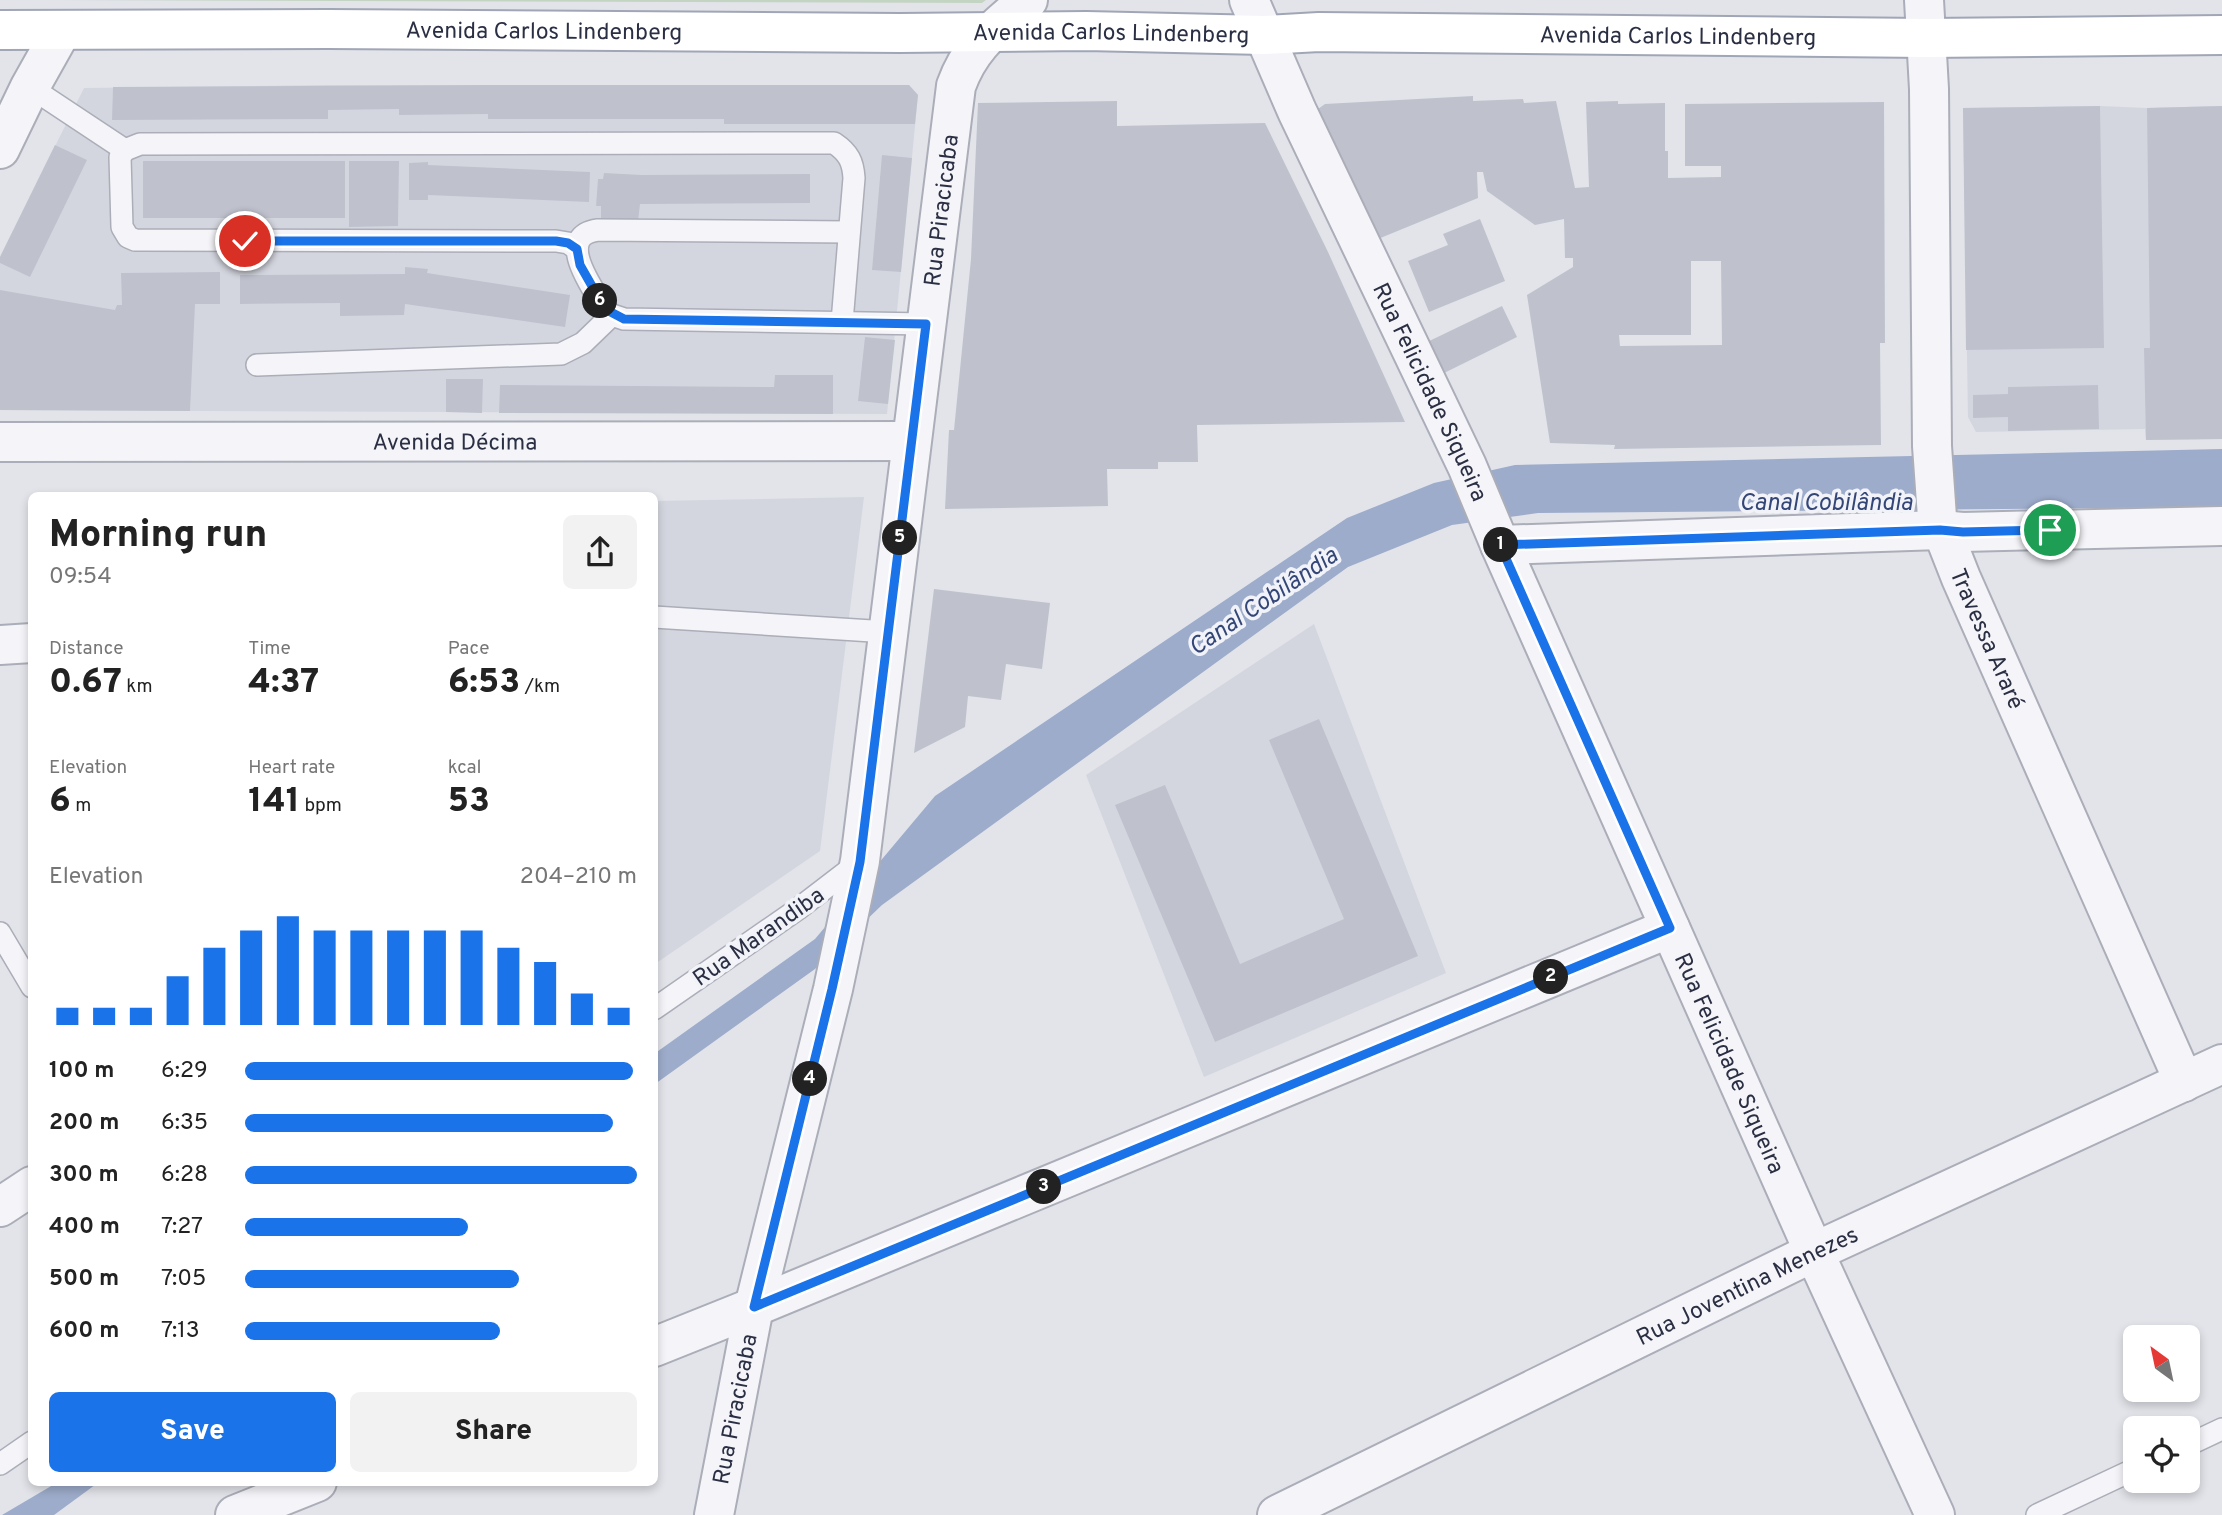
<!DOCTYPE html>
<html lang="en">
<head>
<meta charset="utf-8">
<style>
  body { margin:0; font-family:Overpass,sans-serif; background:#f2f2f2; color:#222; height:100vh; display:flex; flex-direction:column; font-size:26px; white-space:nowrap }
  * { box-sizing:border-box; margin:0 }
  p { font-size:23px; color:#767676 }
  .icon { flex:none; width:38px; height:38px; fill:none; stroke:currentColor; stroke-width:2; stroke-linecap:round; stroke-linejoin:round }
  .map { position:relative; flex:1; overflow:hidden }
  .side { position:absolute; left:28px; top:492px; width:630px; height:994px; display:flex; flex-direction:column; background:#fff; border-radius:10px; box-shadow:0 4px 10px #0003 }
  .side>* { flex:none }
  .needle { width:46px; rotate:327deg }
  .fabs { position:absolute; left:2123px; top:1325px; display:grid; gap:14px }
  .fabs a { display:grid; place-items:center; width:77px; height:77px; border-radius:10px; background:#fff; box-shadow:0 4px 10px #0003; font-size:35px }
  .pin { position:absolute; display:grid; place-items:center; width:60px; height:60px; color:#fff; margin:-30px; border:4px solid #fff; border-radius:50%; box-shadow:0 2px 7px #0007 }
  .km { position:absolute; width:35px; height:35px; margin:-18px; border-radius:50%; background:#222; color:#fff; font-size:19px; line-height:35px; text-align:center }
  .round { display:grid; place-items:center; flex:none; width:74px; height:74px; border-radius:10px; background:#f2f2f2 }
  .head { display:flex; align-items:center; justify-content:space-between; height:119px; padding:0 21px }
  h1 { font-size:38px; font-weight:800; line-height:52px }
  .stats { display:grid; grid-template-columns:repeat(3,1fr); gap:10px; height:119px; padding:7px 21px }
  .stats div { display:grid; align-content:center }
  .stats b { font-size:35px; font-weight:800 }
  .stats small { font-size:19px; font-weight:400 }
  .stats p { font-size:19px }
  .chart { height:196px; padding:14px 21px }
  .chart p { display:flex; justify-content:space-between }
  .chart svg { width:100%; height:126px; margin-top:7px; stroke:#1a73e8; stroke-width:6 }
  .button { display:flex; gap:14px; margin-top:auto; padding:14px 21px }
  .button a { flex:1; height:80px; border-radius:10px; background:#1a73e8; color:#fff; font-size:28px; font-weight:800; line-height:80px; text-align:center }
  .button a+a { background:#f2f2f2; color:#222 }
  ul { padding:0 21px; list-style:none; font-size:23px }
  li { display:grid; grid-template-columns:112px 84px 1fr; align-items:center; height:52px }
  li i { height:18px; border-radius:9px; background:#1a73e8 }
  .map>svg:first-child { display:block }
</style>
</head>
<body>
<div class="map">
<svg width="2222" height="1515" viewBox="0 0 2222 1515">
  <rect width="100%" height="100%" fill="#e2e4ea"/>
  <!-- built -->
  <g fill="#d4d6df">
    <path d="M328,85H909L918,95L887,414L0,410V257L84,88Z"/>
    <path d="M2100,106L2147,108L2222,106V439L2146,440L2145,429L1976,432L1968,417L1963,108Z"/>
    <path d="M864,497L820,851L655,964V501Z"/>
    <path d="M1314,624L1446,973L1204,1077L1086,775Z"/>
  </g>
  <!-- green -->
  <path fill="#c4d4c3" d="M55,0H986L982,3Z"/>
  <!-- water -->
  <g fill="#9daccb">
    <path d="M2222,449V507L1538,513L1452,525L1348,567L882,905L815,969L655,1084L654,1054L815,939L935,796L1347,518L1434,483L1515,465Z"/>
    <path d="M58,1482H99L54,1515H2Z"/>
  </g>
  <!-- building -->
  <g fill="#bfc2cd" fill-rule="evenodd">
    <path d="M488,85H909L918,95L915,124H724V119H488V114L399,115V109L328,110V119L112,120L113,87Z"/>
    <path d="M1473,96V101L1523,99L1524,103L1556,101L1575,188L1589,187L1586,102L1618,101V104L1665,103V151H1668V178L1721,177V166H1685V104L1884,102L1885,343H1880L1881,445L1614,449L1615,445L1550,443L1527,295L1573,267V258H1565L1564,219L1535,225L1487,191L1483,172H1477L1478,198L1378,239L1318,109L1325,104ZM1691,261H1721L1722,345L1620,346L1619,335H1691Z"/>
    <path d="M1117,101V126L1265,123L1328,252L1405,422L1197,425L1198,462H1158V469H1107L1108,506L945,509L949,430H954L971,259L978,103Z"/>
    <path d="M2100,106L2104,348L1966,350L1963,108Z"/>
    <path d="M2222,106V439L2146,440L2144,348H2150L2147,108Z"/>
    <path d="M55,145L87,160L30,277L0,263V257Z"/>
    <path d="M882,155L912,158L901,272L872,270Z"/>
    <rect x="143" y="161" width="202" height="57"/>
    <path d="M349,161H399L398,226L349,227Z"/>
    <path d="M428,162V165L590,172L589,202L428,195V200H409V163Z"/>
    <path d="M604,173L642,175L810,174V203L640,204L638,221L601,219V206H596L598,179H603Z"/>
    <path d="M1480,219L1505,281L1429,312L1408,261L1448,245L1443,234Z"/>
    <path d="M405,267L428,269L427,273L570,295L565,327L405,304L404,315L340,316V303L240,304V275L405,274Z"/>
    <path d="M220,272V304H195L190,411L0,410V290L115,310L117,305H122L121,273Z"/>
    <path d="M1502,306L1517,337L1436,377L1421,345Z"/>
    <path d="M865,337L895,340L888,404L858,401Z"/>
    <path d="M775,375H833V414L499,413L500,385L774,387Z"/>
    <path d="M446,379H483L482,413L446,412Z"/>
    <path d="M2098,385L2099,429L2008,431V417L1973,418V395L2008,394V387Z"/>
    <path d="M934,589L1050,603L1042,669L1006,664L1001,700L968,696L965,727L914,753Z"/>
    <path d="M1319,719L1418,956L1215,1042L1115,805L1165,785L1240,964L1344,919L1269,740Z"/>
  </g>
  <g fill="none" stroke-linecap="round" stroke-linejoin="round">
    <defs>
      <g id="service">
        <path d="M30,87L125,150"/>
        <path d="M849,232L598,230C553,236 594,290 605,309L612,315L624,319L926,324"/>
        <path d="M577,249L568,243L556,241L135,240L128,237L122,227L120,157L125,150L140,144L834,143C849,153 853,162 854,178L842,322"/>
        <path d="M257,365L561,354L583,343L612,315"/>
        <path d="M654,617L888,632"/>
        <path d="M0,933L32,987"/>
        <path d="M654,1009L798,909L858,863"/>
        <path d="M2188,1445L2222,1429"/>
        <path d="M0,1464L32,1442"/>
        <path d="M2037,1515L2135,1469"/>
      </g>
      <g id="minor">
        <path id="s1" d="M1924,0L1929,89L1932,446L1937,517L1961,578L2184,1082"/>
        <path d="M0,149L30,87L62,30"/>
        <path id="s2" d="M0,442L911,441"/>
        <path d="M1500,545L1940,530L1963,532L2222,526"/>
        <path d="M0,645L32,643"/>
        <path d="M0,1207L32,1186"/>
        <path d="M654,1347L754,1307"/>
        <path d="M235,1515L317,1482"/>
        <path id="s3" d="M1277,1515L1814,1252L2222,1064"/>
      </g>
      <g id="tertiary">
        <path id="s4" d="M1249,0L1297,111L1467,466L1500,545L1814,1252L1935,1515"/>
        <path d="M754,1307L1670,928"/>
        <path id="s5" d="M714,1515L754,1307L833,989L860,861L956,86C971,44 996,28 1028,0"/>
      </g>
      <g id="primary">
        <path id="s6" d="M0,30L328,29L900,33L1086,31L1264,35L1319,32L1926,38L2222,35"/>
      </g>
    </defs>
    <!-- service casing -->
    <use href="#service" stroke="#abaeb8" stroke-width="24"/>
    <!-- minor casing -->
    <use href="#minor" stroke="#abaeb8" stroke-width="42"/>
    <!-- tertiary casing -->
    <use href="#tertiary" stroke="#abaeb8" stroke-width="42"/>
    <!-- primary casing -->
    <use href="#primary" stroke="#a1a6b6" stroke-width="42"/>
    <!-- service -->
    <use href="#service" stroke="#f5f5f9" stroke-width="21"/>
    <!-- minor -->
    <use href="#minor" stroke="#f5f5f9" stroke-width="38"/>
    <!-- tertiary -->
    <use href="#tertiary" stroke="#f5f5f9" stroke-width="38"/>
    <!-- primary -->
    <use href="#primary" stroke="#fff" stroke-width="38"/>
  </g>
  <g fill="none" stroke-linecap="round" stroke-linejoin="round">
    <defs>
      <path id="route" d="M245,241H556L568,243L577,249L580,265L605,309L624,319L926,324L860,862L832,989L754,1307L1670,928L1500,545L1940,530L1963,532L2050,530"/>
    </defs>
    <!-- route casing -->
    <use href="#route" stroke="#fff" stroke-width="14"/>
    <!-- route -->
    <use href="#route" stroke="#1a73e8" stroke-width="9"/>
  </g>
  <g text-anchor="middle" stroke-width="7" stroke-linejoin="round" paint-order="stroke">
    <!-- street labels -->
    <g font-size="23" fill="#2a2f43" stroke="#f2f3f8">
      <text dy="8" stroke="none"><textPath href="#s6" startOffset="544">Avenida Carlos Lindenberg</textPath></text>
      <text dy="8" stroke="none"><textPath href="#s6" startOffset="1111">Avenida Carlos Lindenberg</textPath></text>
      <text dy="8" stroke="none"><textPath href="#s6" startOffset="1678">Avenida Carlos Lindenberg</textPath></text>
      <text dy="8" stroke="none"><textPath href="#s5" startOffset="1326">Rua Piracicaba</textPath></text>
      <text dy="8" stroke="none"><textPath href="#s4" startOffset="432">Rua Felicidade Siqueira</textPath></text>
      <text dy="8" stroke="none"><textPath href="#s2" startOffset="455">Avenida Décima</textPath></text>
      <text dy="8" stroke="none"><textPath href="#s1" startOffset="649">Travessa Araré</textPath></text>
      <text transform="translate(758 936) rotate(-35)" y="8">Rua Marandiba</text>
      <text dy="8" stroke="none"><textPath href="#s4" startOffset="1167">Rua Felicidade Siqueira</textPath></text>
      <text dy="8" stroke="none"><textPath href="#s3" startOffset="523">Rua Joventina Menezes</textPath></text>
      <text dy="8" stroke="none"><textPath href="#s5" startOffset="108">Rua Piracicaba</textPath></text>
    </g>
    <!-- water labels -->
    <g font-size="24" font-style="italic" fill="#334677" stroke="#f2f3f8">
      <text x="1826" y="510">Canal Cobilândia</text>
      <text transform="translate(1263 601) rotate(-34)" y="8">Canal Cobilândia</text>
    </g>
  </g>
</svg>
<div class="fabs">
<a><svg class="needle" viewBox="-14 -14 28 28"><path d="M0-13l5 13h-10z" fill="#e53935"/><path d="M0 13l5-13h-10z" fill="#767676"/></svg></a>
<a><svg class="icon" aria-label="locate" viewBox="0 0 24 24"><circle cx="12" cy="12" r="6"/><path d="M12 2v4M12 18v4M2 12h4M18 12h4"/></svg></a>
</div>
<div class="pin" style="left:2050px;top:530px;background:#1e9e55"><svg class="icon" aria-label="arrive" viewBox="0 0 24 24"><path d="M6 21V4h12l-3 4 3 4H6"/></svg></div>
<div class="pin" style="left:245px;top:241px;background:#d93025"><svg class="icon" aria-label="check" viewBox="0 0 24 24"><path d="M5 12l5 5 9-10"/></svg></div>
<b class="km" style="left:1501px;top:545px">1</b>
<b class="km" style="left:1551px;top:977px">2</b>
<b class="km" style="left:1044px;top:1187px">3</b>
<b class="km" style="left:810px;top:1079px">4</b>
<b class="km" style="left:900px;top:538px">5</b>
<b class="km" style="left:600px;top:301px">6</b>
<section class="side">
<div class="head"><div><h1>Morning run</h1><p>09:54</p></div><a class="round"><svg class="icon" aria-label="share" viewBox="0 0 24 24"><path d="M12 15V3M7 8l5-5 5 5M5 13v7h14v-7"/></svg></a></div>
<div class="stats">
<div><p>Distance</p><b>0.67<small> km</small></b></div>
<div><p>Time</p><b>4:37</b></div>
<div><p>Pace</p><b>6:53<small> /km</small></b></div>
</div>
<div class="stats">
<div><p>Elevation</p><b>6<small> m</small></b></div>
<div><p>Heart rate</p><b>141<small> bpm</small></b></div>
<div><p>kcal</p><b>53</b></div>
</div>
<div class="chart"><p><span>Elevation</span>204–210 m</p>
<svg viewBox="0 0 160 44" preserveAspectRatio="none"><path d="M5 44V38M15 44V38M25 44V38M35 44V27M45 44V17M55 44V11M65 44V6M75 44V11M85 44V11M95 44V11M105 44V11M115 44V11M125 44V17M135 44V22M145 44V33M155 44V38"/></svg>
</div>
<ul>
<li><b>100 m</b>6:29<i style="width:99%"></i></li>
<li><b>200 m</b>6:35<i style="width:94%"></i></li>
<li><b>300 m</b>6:28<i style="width:100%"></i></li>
<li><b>400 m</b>7:27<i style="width:57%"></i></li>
<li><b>500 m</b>7:05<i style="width:70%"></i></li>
<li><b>600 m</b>7:13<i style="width:65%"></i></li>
</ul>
<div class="button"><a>Save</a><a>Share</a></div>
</section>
</div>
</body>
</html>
